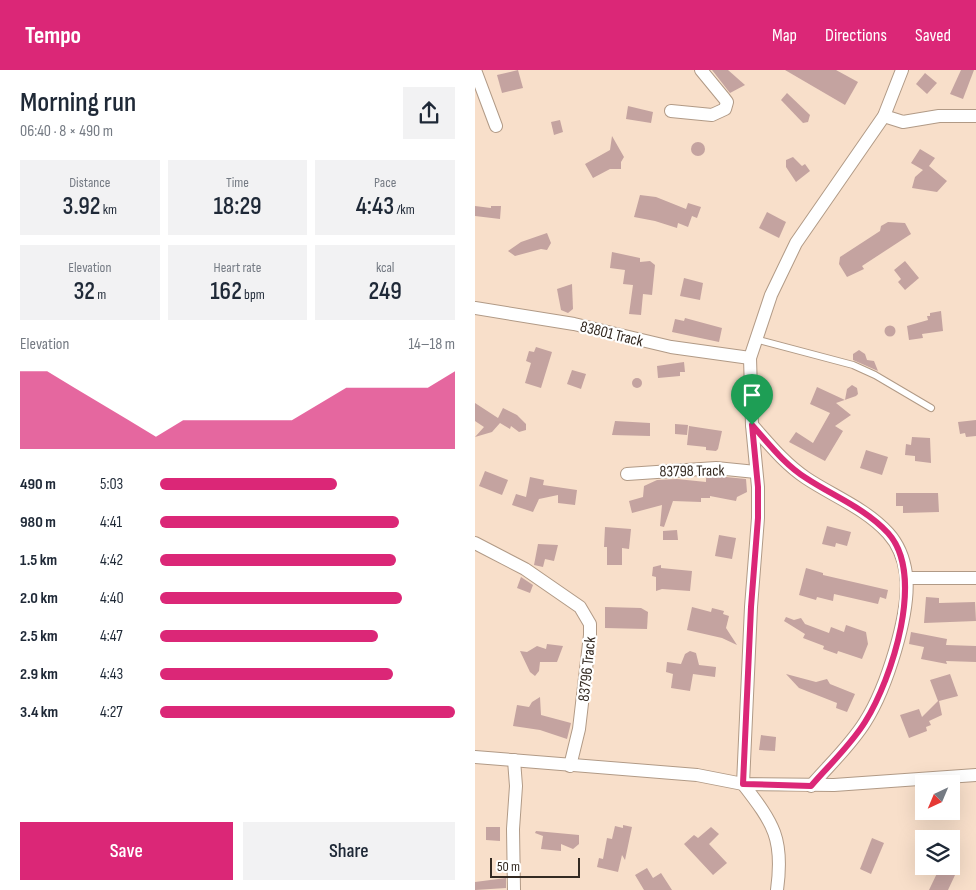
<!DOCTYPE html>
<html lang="en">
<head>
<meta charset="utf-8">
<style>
  body { margin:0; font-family:"Sofia Sans Condensed",sans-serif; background:#f2f2f3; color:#1f2937; height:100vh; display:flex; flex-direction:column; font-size:19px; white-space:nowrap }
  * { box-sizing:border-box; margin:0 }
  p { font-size:16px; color:#747a83 }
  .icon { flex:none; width:28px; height:28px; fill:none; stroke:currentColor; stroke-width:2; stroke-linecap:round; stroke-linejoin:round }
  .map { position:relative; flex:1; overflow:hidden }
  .drawer { display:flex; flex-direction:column; background:#fff; width:475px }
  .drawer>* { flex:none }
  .needle { width:32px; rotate:224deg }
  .controls { position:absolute; left:440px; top:705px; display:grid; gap:10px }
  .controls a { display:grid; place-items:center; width:45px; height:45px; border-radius:0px; background:#fff; box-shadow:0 5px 20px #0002; font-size:25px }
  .scale { position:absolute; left:15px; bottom:12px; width:90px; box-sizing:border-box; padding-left:5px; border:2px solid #342a22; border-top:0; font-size:14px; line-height:18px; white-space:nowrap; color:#342a22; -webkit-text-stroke:4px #fff; paint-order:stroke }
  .pin { position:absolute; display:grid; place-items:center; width:42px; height:42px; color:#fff; margin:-51px -21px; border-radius:50% 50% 50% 0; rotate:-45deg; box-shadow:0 0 5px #0007 }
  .pin .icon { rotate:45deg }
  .round { display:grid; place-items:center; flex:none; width:52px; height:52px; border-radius:0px; background:#f2f2f3 }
  .head { display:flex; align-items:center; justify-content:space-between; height:85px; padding:0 20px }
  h1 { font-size:28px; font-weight:600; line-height:38px }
  .figures { display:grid; grid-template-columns:repeat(3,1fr); gap:8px; height:85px; padding:5px 20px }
  .figures div { display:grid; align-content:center; border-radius:0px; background:#f2f2f3; text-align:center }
  .figures b { font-size:25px; font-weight:600 }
  .figures small { font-size:14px; font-weight:400 }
  .figures p { font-size:14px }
  .chart { height:140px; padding:10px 20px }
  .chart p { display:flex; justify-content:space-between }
  .chart svg { width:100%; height:90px; margin-top:5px; fill:#db2777; opacity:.7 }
  .button { display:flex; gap:10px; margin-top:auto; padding:10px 20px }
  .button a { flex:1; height:58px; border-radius:0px; background:#db2777; color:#fff; font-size:20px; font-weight:600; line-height:58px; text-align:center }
  .button a+a { background:#f2f2f3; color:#1f2937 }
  ul { padding:0 20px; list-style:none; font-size:16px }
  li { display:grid; grid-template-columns:80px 60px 1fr; align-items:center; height:38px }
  li i { height:12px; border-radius:6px; background:#db2777 }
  header { display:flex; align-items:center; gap:30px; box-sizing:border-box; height:70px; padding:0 25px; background:#db2777; color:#fff }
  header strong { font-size:24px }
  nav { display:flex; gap:28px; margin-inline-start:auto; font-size:18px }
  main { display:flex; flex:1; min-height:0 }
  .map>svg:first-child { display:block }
</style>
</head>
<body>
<header>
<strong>Tempo</strong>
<nav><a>Map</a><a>Directions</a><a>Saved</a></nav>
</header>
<main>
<section class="drawer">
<div class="head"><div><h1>Morning run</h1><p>06:40 · 8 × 490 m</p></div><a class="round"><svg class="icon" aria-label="share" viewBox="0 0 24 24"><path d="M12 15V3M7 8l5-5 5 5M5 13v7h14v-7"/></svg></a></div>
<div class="figures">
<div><p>Distance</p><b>3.92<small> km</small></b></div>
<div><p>Time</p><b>18:29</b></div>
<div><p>Pace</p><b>4:43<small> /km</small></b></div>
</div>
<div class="figures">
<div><p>Elevation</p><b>32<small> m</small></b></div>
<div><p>Heart rate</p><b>162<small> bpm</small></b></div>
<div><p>kcal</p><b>249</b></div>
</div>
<div class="chart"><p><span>Elevation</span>14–18 m</p>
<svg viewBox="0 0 160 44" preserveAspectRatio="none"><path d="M0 44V6L10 6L20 14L30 22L40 30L50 38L60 30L70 30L80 30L90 30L100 30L110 22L120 14L130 14L140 14L150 14L160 6V44z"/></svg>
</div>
<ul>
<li><b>490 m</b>5:03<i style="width:60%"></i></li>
<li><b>980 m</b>4:41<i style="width:81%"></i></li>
<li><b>1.5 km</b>4:42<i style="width:80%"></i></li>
<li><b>2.0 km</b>4:40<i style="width:82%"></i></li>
<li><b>2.5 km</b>4:47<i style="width:74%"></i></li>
<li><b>2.9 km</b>4:43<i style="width:79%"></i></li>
<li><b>3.4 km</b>4:27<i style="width:100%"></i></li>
</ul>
<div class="button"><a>Save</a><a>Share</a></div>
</section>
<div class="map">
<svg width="501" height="820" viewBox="0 0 501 820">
  <rect width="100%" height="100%" fill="#f8dfca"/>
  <!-- building -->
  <g fill="#c4a3a0">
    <path d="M43,0L48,18L27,23L22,5Z"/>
    <path d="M237,0H253L270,15L255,23Z"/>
    <path d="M310,0H361L383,12L370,35Z"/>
    <path d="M486,0H499L488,29L475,24Z"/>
    <path d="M450,3L462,13L452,24L441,14Z"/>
    <path d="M312,23L335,45L333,52L328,53L306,30Z"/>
    <path d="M153,36L178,42L176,53L151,49Z"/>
    <path d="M85,50L88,62L79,65L76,52Z"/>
    <path d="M137,66L149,87L146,92V99H135L118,108L110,94L135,80Z"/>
    <circle cx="223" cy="79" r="7"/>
    <path d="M445,79L460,88L454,96L472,111L462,122L437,118L440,107L448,100L436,93Z"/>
    <path d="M318,87L327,96L330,94L335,101L321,112L311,97V90Z"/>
    <path d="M165,125L181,127L211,139L213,133L226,137L222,148L217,146L213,157L203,153L202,158L180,151L159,147Z"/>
    <path d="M0,136L16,138V136H26L25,149L0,146Z"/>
    <path d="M292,142L311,152L304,168L284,158Z"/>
    <path d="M413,152L430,153L436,164L387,196L389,199L372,207L364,194L365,187L405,161L406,156Z"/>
    <path d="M72,163L76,173L72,180L66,179L40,186L33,181L46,172Z"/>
    <path d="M137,182L165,188V192L175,191L180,195L177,225L168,224L166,245L154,244L158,215L148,214L150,200L135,198Z"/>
    <path d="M430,191L444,208L430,220L423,212L426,209L419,200Z"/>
    <path d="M209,208L228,213L225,230L205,226Z"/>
    <path d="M97,214L98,239L93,243L86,240L82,219Z"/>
    <path d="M466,241L468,261L447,264L448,268L434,270L432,256L453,250L452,246H455V243Z"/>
    <path d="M210,248L247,258L244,272L197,262L200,249L209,251Z"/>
    <circle cx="415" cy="261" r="5.5"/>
    <path d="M61,277L77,282L66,318L50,313L56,293L51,291L54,281L59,282Z"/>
    <path d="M384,280L390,284L392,290L399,291L403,301L378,290V284Z"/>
    <path d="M209,292L210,302H205V306L183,308L182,296Z"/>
    <path d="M97,300L111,304L106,319L92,314Z"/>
    <circle cx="162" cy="313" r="5"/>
    <path d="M377,315L382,318L383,324L381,326L361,333L376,345L360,356L368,361L350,391L314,372L321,362L338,373L355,343L335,334L342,317L370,330L372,319Z"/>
    <path d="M0,333L23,348L28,338L42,345L51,354V360L44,362L36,356L35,359L25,353L17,362L0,367L9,357L0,351Z"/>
    <path d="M501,350V366L491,367L490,363L485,364L483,352Z"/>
    <path d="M140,351L175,353V366L137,365Z"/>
    <path d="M200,354L213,355L212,365L200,364Z"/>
    <path d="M214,356L247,361L243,379L241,381L231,380V377L212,375Z"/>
    <path d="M437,367L455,368L456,393L440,391V386L430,385L431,374L436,375Z"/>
    <path d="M391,380L413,387L407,405L385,398Z"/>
    <path d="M10,401L33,410L27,425L4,416Z"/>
    <path d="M241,406L271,409L272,422L262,427L261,431L235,426V428H226V432L198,431L189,457L185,456L187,435L157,443L154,431L168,427L169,416L182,410L202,409L231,412V407Z"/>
    <path d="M55,407L69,410L68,415L102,420L100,435L83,433V425L64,429L58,442L37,435L41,424L51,427Z"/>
    <path d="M421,423H463L464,442L428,443V436H421Z"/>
    <path d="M352,456L376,462L372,476L361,473L360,477L347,474Z"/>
    <path d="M130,457L156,459L154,479L147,478V495H132V477H129Z"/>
    <path d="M202,460L203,470H188V461Z"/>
    <path d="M244,465L261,468L257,489L240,486Z"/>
    <path d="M63,474L83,475L79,491L70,489L68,497L59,495Z"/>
    <path d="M186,495V498L217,501L215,521L187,519L181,521V507L177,506L178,497Z"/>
    <path d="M331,498L348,503V505L413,520L411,529L405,527L403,534L359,524L358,531L342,527L341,530L324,525Z"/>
    <path d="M46,507L58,515L55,523L42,518Z"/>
    <path d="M451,527L464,528V533L500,532L501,551L449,553Z"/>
    <path d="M130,537L166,538L173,542L172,559L130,558Z"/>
    <path d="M217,537L236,542L237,538L249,541L248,544L254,546L251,558L262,575L247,568L212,560Z"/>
    <path d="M311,547L319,550L326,548L330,554L354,563L356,557L369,562L371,555L391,562L393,574L387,589L363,581L362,584L348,579L349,576L328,568L330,564L309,551Z"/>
    <path d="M436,562L472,569L471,575L501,576V592L471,591L472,594L446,589L449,577L434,574Z"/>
    <path d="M72,574L88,576L82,592H65L64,601L60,606L55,602L45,581L52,582L62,576L71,579Z"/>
    <path d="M215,581L221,583L224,595L241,597L240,607L218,604L215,621L196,618L198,604L191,602L192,592L206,594L210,584Z"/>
    <path d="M311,604L341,612L352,609L355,614L380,624L372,642L361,638L362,633L324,618Z"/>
    <path d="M475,604L483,626L464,631L467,645L454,651L456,655L451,657L452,661L434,668L425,645L444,639L447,647L463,631L455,610Z"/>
    <path d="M65,627L66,645L96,653L92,669L65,660L38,656L42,635L54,637L57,632Z"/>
    <path d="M286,665L301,667L300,681L284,680Z"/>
    <path d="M148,755L157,757L150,790L147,785L143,802L122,797L124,788L128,789L132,768L137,769L140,756L148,758Z"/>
    <path d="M11,757H25V771L11,770Z"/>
    <path d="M236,757L244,764L234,774L252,793L238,805L209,774L219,765L223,768Z"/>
    <path d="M61,761L104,765V774L98,779L86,774V781L66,779L68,766L60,763Z"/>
    <path d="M397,768L409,773L396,804L385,799Z"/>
    <path d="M465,797L480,805L473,820H454Z"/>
    <path d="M172,798L178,808L186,803L197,820H169L160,805Z"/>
    <path d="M31,808V818L0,820V812Z"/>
  </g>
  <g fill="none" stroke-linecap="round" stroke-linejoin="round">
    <defs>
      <path id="lane" d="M280,269L378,295L400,305L456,338"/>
      <g id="street">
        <path d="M0,0L21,56"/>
        <path d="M196,41L237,45L250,39L252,32L249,28L226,0"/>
        <path d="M409,46L428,52L464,46H501"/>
        <path d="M0,238L99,254L196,277L275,288"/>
        <path d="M152,404L241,398L281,402"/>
        <path d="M0,473L50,499L105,537L115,554V565L104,659L95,696"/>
        <path d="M431,508H501"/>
        <path d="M0,687L222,705L268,714L359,715L501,705"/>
        <path d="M268,714L276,537L283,448V417L277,355"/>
        <path d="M268,714C299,754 309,769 302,820"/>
        <path d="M336,716C354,695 375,676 390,652C411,619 436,543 431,504C429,489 423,474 413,463C390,438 358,426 331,408C310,394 294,374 277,355L275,288L296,225L321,173L409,46L427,0"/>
        <path d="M39,820L38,759L41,716L39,690"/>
      </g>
    </defs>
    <!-- lane casing -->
    <use href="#lane" stroke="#b19a86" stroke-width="8"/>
    <!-- street casing -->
    <use href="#street" stroke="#b19a86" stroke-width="14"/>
    <!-- lane -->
    <use href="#lane" stroke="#fff" stroke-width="6"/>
    <!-- street -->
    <use href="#street" stroke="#fff" stroke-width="12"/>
  </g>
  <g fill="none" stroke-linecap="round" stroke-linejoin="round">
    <defs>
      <path id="route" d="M277,355C294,374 310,395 331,408C358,426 390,438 413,463C451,505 417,609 390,652C375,676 354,695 336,716L268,714L276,537L283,448V417Z"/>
    </defs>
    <!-- route casing -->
    <use href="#route" stroke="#fff" stroke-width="10"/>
    <!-- route -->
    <use href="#route" stroke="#db2777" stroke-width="6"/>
  </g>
  <g text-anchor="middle" stroke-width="4.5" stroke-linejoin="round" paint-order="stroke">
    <!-- street labels -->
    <g font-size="16" fill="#342a22" stroke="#fff">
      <text transform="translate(137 263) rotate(14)" y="6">83801 Track</text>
      <text transform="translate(217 400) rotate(-1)" y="6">83798 Track</text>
      <text transform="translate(111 599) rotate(-84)" y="6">83796 Track</text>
    </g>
  </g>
</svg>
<div class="controls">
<a><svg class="needle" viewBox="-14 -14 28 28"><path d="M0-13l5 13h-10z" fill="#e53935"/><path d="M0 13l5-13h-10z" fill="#747a83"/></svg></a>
<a><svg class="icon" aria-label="layers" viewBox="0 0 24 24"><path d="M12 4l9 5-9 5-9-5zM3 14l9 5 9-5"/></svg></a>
</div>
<div class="scale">50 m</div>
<div class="pin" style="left:277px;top:355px;background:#1e9e55"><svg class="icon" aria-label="arrive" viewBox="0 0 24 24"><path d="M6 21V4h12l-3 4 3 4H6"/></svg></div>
</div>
</main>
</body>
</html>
